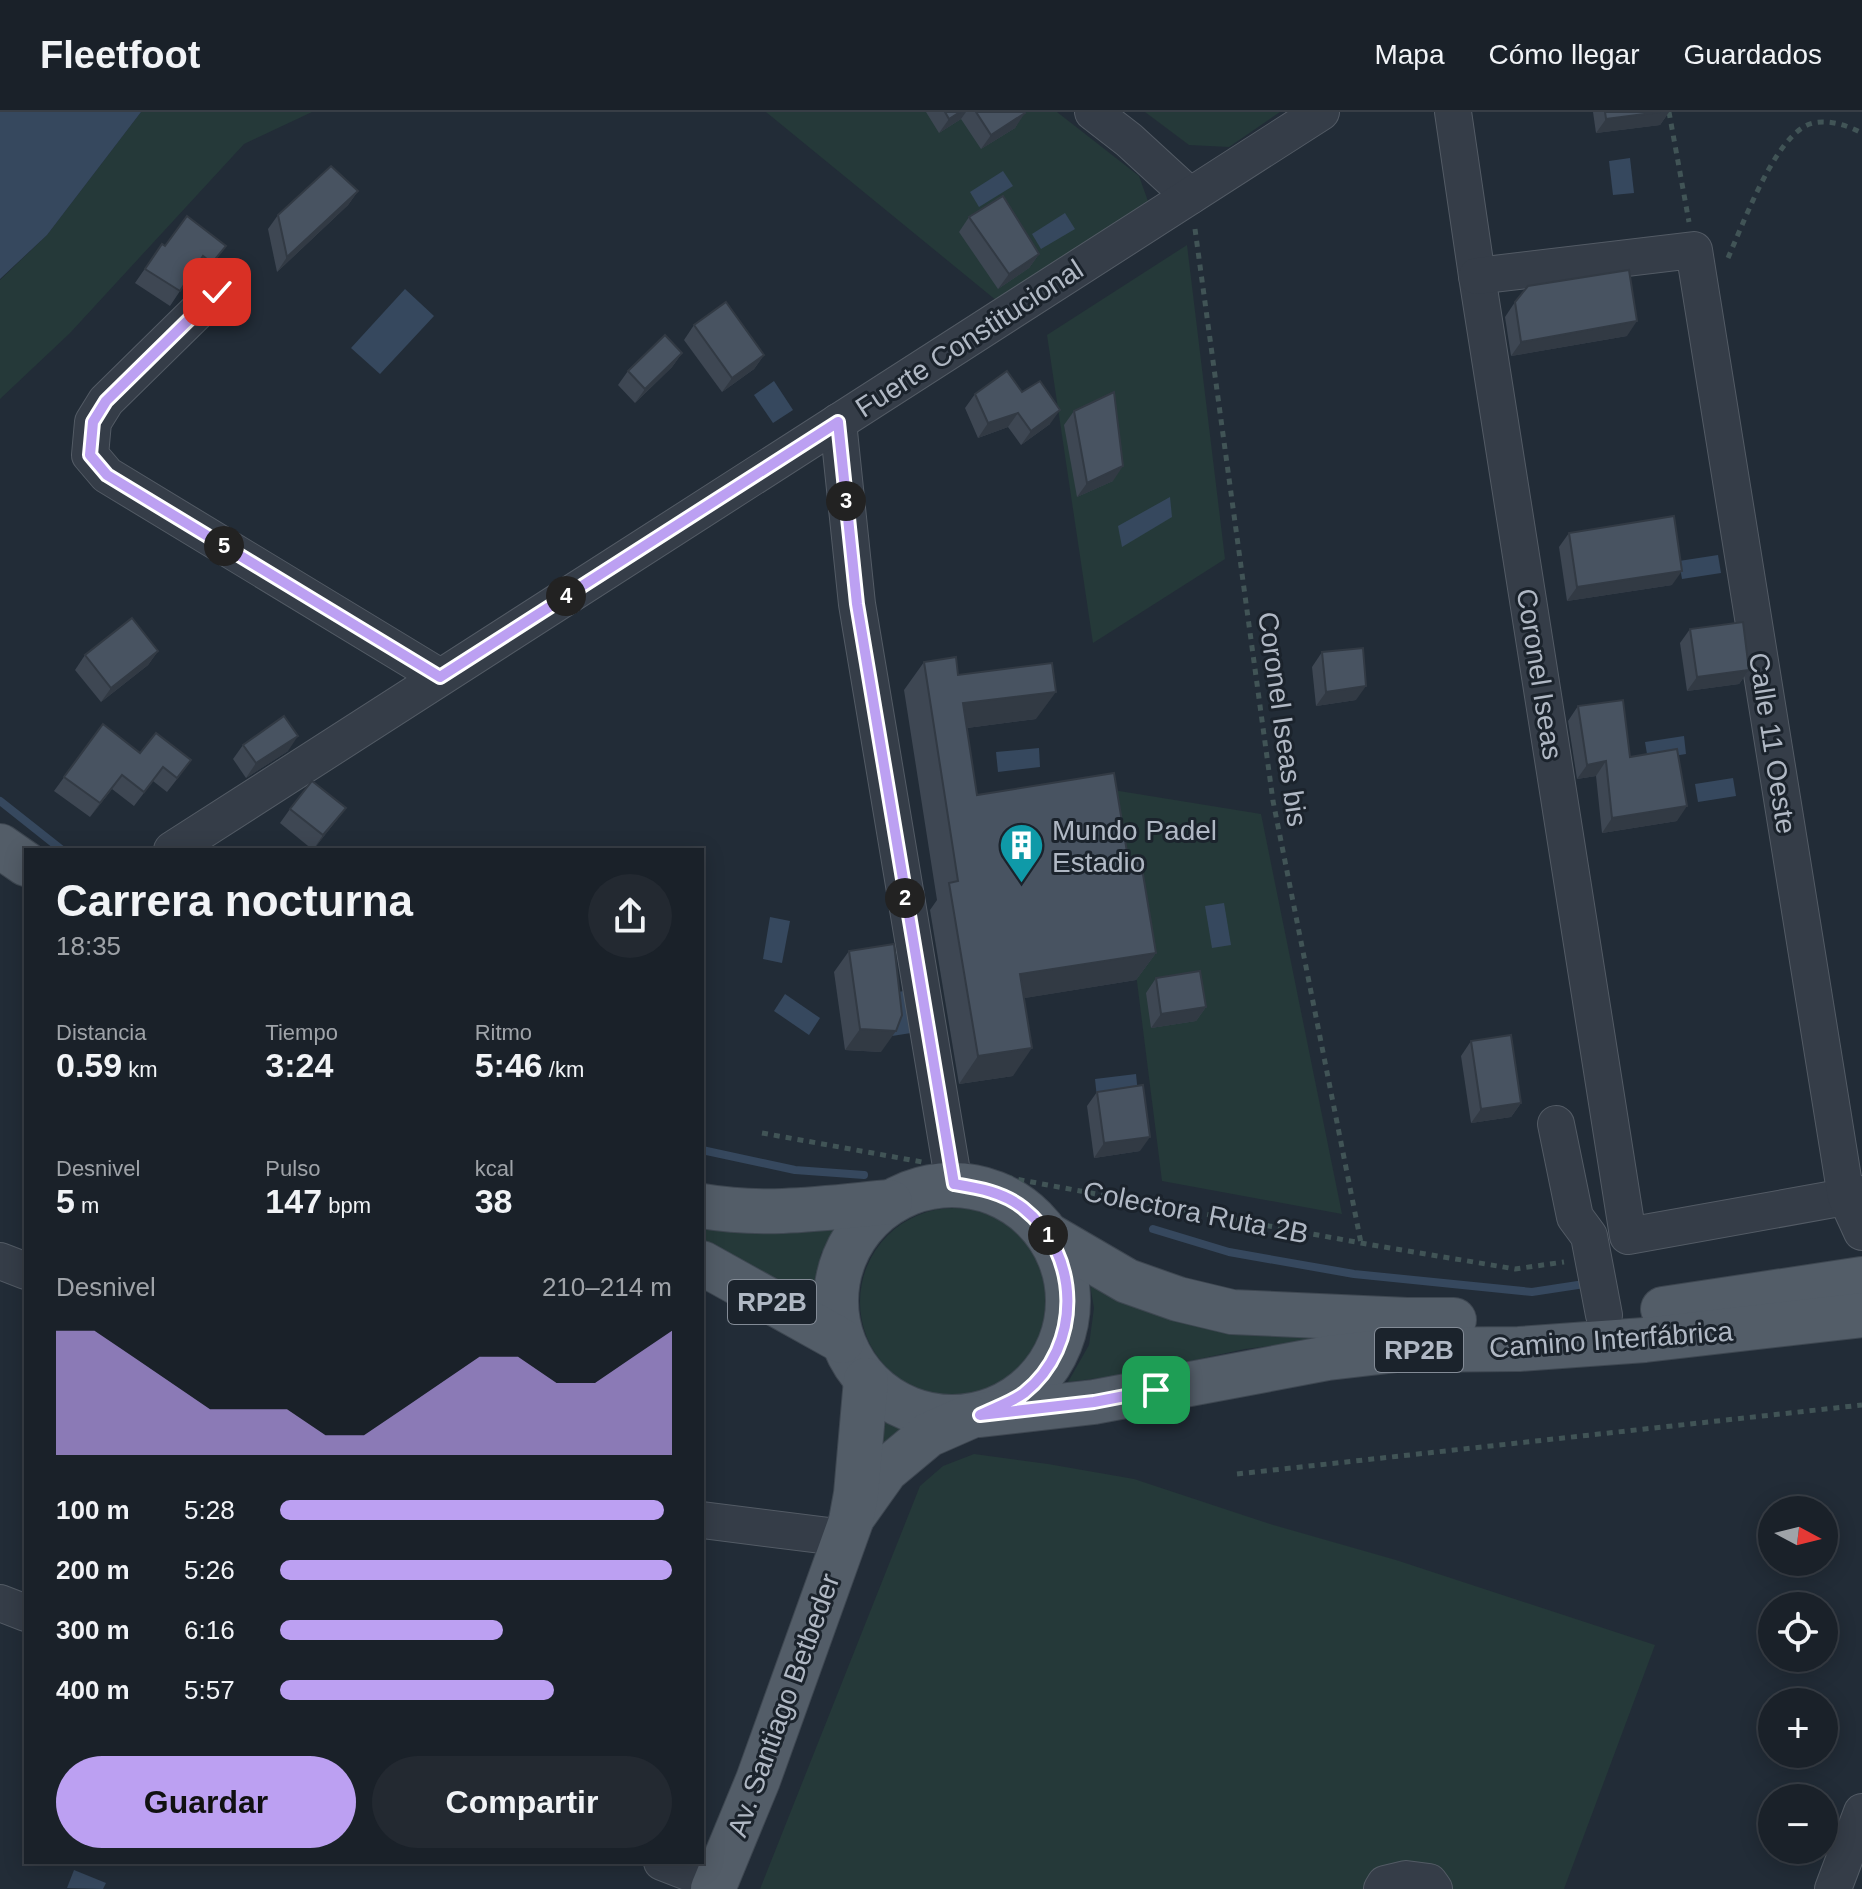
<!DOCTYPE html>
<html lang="es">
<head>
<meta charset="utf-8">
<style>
  body { margin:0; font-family:Helvetica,sans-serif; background:#232931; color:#f1f3f6; height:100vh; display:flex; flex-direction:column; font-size:30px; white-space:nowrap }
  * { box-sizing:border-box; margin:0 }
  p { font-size:26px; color:#9fa3a8 }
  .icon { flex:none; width:44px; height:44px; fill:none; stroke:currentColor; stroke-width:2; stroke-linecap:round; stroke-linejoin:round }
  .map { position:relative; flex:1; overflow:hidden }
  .details { position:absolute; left:24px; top:736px; width:680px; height:1016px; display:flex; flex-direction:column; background:#1a2129; border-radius:0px; box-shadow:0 4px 20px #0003,0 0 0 2px #383e46 }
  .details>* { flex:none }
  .needle { width:52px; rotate:97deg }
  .tools { position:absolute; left:1758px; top:1384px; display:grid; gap:16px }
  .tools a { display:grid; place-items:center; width:80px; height:80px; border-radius:50%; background:#1a2129; box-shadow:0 4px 20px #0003,0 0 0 2px #383e46; font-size:40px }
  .pin { position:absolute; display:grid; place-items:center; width:68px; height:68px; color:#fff; margin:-34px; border-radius:16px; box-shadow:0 4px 12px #0006 }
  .km { position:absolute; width:40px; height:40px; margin:-20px; border-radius:50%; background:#222; color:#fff; font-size:22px; line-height:40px; text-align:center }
  .round { display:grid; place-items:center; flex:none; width:84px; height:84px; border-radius:42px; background:#232931 }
  .summary { display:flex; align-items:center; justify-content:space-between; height:136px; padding:0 32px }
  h1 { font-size:44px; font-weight:700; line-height:60px }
  .metrics { display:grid; grid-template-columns:repeat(3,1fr); gap:12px; height:136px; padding:8px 32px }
  .metrics div { display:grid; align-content:center }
  .metrics b { font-size:34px; font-weight:700 }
  .metrics small { font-size:22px; font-weight:400 }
  .metrics p { font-size:22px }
  .chart { height:224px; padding:16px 32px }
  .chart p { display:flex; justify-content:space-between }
  .chart svg { width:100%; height:144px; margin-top:8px; fill:#bca0f2; opacity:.7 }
  .primary-button { display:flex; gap:16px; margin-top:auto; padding:16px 32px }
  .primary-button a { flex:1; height:92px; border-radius:48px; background:#bca0f2; color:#111; font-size:32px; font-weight:700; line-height:92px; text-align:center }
  .primary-button a+a { background:#232931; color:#f1f3f6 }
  ul { padding:0 32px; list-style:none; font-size:26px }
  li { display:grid; grid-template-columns:128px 96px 1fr; align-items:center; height:60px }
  li i { height:20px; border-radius:10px; background:#bca0f2 }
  header { display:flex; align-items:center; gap:48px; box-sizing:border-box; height:112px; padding:0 40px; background:#1a2129; border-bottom:2px solid #383e46 }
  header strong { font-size:38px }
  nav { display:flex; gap:44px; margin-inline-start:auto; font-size:28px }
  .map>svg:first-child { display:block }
</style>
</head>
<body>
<header>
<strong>Fleetfoot</strong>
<nav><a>Mapa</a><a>Cómo llegar</a><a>Guardados</a></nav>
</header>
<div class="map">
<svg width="1862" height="1777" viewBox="0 0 1862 1777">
  <rect width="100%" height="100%" fill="#222c37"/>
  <!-- green -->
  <g fill="#253939">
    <path d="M141,0H312L244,32L70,221L0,287V168L47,123Z"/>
    <path d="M766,0H1057L1139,64L1149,92L997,189Z"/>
    <path d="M1145,0H1280L1229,35L1189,33Z"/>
    <path d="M1187,133L1225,447L1093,531L1047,223Z"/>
    <path d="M1113,678L1261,702L1342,1102L1162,1069Z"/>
    <circle cx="954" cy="1190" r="94"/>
    <path d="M702,1103L847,1104L821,1141L813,1192L702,1128Z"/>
    <path d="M1088,1162L1346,1212L1511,1216L1646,1217L1346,1225L1245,1237L1130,1262L1068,1270L1089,1233L1094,1196Z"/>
    <path d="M876,1292L898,1303L925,1311L892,1339L877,1331Z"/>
    <path d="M974,1342L1048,1352L1134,1367L1270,1412L1396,1448L1655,1533L1564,1777H760L920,1374L943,1354Z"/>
  </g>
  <!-- water -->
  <g fill="#36485e">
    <path d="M0,0H141L47,123L0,167Z"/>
    <path d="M1630,46L1634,81L1613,83L1609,49Z"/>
    <path d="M1003,59L1013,74L979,95L970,80Z"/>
    <path d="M1065,101L1075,117L1041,137L1032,122Z"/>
    <path d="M405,177L434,204L380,262L351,236Z"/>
    <path d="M774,269L793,298L773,311L754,283Z"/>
    <path d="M1170,385L1172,405L1122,435L1118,414Z"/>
    <path d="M1718,443L1721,461L1682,467L1679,449Z"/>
    <path d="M1684,624L1686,642L1648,648L1645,630Z"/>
    <path d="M1039,636L1040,655L998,660L996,640Z"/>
    <path d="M1733,666L1736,684L1698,690L1695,672Z"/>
    <path d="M1224,791L1231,833L1212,836L1205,794Z"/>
    <path d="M770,805L790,809L782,851L763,847Z"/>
    <path d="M904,879L911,921L892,924L885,882Z"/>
    <path d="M785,882L820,906L809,923L774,899Z"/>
    <path d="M1136,962L1138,982L1097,986L1095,967Z"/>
    <path d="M74,1758L106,1771L103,1777L67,1776Z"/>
  </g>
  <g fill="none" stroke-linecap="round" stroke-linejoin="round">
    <!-- stream -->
    <g stroke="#36485e" stroke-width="8">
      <path d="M0,689L62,738"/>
      <path d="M702,1038L795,1058L864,1063"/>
      <path d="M1153,1117L1229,1140L1354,1162L1532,1180L1591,1171"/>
    </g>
    <defs>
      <g id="minor">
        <path d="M1093,0L1129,28L1190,84"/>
        <path d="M1453,0L1477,164L1628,1124L1862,1082"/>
        <path d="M1477,164L1694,138L1846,1085L1862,1120"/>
        <path d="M217,180L106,289L93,310L90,343L107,363L440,565"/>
        <path d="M838,310L857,492L954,1072"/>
        <path d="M172,738L1321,0"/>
        <path d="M1556,1012L1575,1105L1589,1124L1604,1203"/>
        <path d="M0,1149L26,1159"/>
        <path d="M702,1408L845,1426"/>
        <path d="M0,1491L26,1501"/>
        <path d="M662,1750L716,1771"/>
        <path d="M1382,1777L1385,1772L1406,1767L1429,1770L1434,1777"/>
        <path d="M1833,1777L1862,1700"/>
      </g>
      <g id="major">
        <path d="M0,734L26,752"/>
        <circle cx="952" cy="1189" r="116"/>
        <path d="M702,1094C766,1105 826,1096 890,1090"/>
        <path d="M1048,1123L1127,1169L1178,1187L1232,1200L1407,1208H1454"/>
        <path d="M702,1151L842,1229"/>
        <path d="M1663,1197L1862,1167"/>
        <path d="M980,1303L1094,1290L1328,1246L1397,1238L1519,1237L1645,1228L1862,1203"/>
        <path d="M854,1403L886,1358L928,1323L969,1305"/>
        <path d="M713,1777L758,1668L851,1409L856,1382L866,1268"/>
      </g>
    </defs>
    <!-- minor casing -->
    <use href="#minor" stroke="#535b65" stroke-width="38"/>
    <!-- major casing -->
    <use href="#major" stroke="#3e4751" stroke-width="46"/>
    <!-- path -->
    <g stroke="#415456" stroke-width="5" stroke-dasharray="6 6" stroke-linecap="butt">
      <path d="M1669,0L1689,110"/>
      <path d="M1195,117L1273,689L1361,1131"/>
      <path d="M1728,146C1743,112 1771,36 1802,16C1819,4 1845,12 1862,21"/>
      <path d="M762,1021L922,1050"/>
      <path d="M983,1061L1361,1131L1515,1157L1564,1150"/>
      <path d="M1237,1362L1862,1293"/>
    </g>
    <!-- minor -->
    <use href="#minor" stroke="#353d48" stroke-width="36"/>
    <!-- major -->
    <use href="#major" stroke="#535d68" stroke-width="44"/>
  </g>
  <!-- wall -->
  <g fill="#3e4753">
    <path d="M926,0H1024L1015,16L981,37L961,7L939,21Z"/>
    <path d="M1593,0H1669L1660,13L1596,21Z"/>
    <path d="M358,79L348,93L277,160L268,117L278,103Z"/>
    <path d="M187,104L216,148L202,165L194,158L170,194L135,171L162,132L165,134Z"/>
    <path d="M969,105L1039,142L1029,156L998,177L959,120Z"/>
    <path d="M1515,190L1627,224L1511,244L1505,205Z"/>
    <path d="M694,213L764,243L754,257L722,280L684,228Z"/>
    <path d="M682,241L672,255L635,291L618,273L628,259Z"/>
    <path d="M1022,280L1050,312L1021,333L1008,315L978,326L965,296L975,282Z"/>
    <path d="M1074,299L1113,369L1077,385L1064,313Z"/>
    <path d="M1569,421L1672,473L1567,489L1559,435Z"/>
    <path d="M1690,517L1749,558L1739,572L1687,579L1680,531Z"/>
    <path d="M158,539L148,553L101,590L75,558L85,543Z"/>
    <path d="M1322,540L1356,588L1316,594L1312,555Z"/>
    <path d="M924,550L958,563L1036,607L967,616L977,683L1128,746L1156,841L1136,868L1024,886L1013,964L959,972L930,798L937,788L904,578Z"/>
    <path d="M1578,594L1630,645L1677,709L1602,721L1596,664L1577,667L1568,609Z"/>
    <path d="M103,612L140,641L181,662L167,680L153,669L134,694L112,677L90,705L54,679Z"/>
    <path d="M243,633L288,639L246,666L233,647Z"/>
    <path d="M346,696L313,738L280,711L290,697Z"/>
    <path d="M849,839L881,940L845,938L834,860Z"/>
    <path d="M1156,866L1206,895L1196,909L1151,916L1146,881Z"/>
    <path d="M1471,929L1521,991L1511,1005L1471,1011L1461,944Z"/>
    <path d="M1097,980L1140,1039L1094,1046L1087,994Z"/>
  </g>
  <!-- shaded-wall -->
  <g fill="#323a44">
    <path d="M960,0H966L961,7L939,21L949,7Z"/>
    <path d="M1660,0H1669L1660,13L1596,21L1606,7Z"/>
    <path d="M1025,1L1015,16L981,37L991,23Z"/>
    <path d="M358,79L348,93L277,160L287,145Z"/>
    <path d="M226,134L216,148L202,165L212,151Z"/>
    <path d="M1039,142L1029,156L998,177L1009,162Z"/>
    <path d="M1637,209L1627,224L1511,244L1521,230Z"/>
    <path d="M682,241L672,255L635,291L645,277Z"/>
    <path d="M764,243L754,257L722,280L732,266Z"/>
    <path d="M1060,298L1050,312L1021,333L1031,319Z"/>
    <path d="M1018,301L1008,315L978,326L988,311Z"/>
    <path d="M1123,354L1113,369L1077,385L1087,371Z"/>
    <path d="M1682,459L1672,473L1567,489L1577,475Z"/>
    <path d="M158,539L148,553L101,590L111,576Z"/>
    <path d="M1749,558L1739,572L1687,579L1697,565Z"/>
    <path d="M1366,574L1356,588L1316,594L1326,580Z"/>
    <path d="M1056,580L1036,607L944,619L963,591Z"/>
    <path d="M298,624L288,639L246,666L256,651Z"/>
    <path d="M1606,649L1596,664L1577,667L1587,653Z"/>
    <path d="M122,663L112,677L90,705L100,691Z"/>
    <path d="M1687,694L1677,709L1602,721L1612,706Z"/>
    <path d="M346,696L313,738L323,723Z"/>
    <path d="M1156,841L1136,868L1001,890L1020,862Z"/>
    <path d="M1206,895L1196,909L1151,916L1161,902Z"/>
    <path d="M860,917L896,919L881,940L845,938Z"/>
    <path d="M1032,936L1013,964L959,972L978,944Z"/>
    <path d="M1521,991L1511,1005L1471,1011L1481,997Z"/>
    <path d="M1150,1025L1140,1039L1094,1046L1104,1031Z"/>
  </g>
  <!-- building -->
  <g fill="#485361" stroke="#323a44" stroke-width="2">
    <path d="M945,0H960L949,7Z"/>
    <path d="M976,0H1024L1025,1L991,23Z"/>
    <path d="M1605,0H1660L1606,7Z"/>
    <path d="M331,54L358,79L287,145L278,103Z"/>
    <path d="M1003,84L1039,142L1009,162L969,105Z"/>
    <path d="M187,104L226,134L212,151L203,144L180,179L145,157L162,132L165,134Z"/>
    <path d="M1629,158L1637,209L1521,230L1515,190L1528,174Z"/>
    <path d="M726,190L764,243L732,266L694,213Z"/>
    <path d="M665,223L682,241L645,277L628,259Z"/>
    <path d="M1007,259L1022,280L1040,269L1060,298L1031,319L1018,301L988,311L975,282Z"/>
    <path d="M1114,280L1123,354L1087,371L1074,299Z"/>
    <path d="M1674,404L1682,459L1577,475L1569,421Z"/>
    <path d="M132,506L158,539L111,576L85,543Z"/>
    <path d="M1743,510L1749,558L1697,565L1690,517Z"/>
    <path d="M1363,536L1366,574L1326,580L1322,540Z"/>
    <path d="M956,545L958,563L1052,551L1056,580L963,591L977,683L1114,661L1128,746L1140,744L1156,841L1020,862L1032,936L978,944L949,771L958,769L924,550Z"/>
    <path d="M1623,588L1630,645L1677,637L1687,694L1612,706L1606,649L1587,653L1578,594Z"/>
    <path d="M284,604L298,624L256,651L243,633Z"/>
    <path d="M103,612L140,641L156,621L191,648L177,666L163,655L144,680L122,663L100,691L64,665Z"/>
    <path d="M312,669L346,696L323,723L290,697Z"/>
    <path d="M894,832L902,903L896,919L860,917L849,839Z"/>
    <path d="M1200,859L1206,895L1161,902L1156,866Z"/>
    <path d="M1511,923L1521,991L1481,997L1471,929Z"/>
    <path d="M1143,973L1150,1025L1104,1031L1097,980Z"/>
  </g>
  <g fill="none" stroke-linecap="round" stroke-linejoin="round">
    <defs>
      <path id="route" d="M217,180L106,289L93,310L90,343L107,363L440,565L838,310L857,492L954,1072C978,1076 1003,1080 1023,1096C1081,1142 1083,1234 1024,1281C1012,1290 994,1296 980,1303L1094,1290L1156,1278"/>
    </defs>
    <!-- route casing -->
    <use href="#route" stroke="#fff" stroke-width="16"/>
    <!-- route -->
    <use href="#route" stroke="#bca0f2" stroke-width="10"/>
  </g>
  <!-- icons -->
  <defs>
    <symbol id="building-pin" viewBox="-11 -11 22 30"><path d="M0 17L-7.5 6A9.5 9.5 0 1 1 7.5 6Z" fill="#0f9aa8" stroke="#1b232c"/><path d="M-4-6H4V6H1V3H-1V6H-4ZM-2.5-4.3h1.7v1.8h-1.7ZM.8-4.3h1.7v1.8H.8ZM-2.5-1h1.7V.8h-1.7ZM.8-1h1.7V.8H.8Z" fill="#fff"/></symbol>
  </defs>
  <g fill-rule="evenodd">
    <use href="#building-pin" x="996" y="708" width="51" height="69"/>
  </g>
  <g text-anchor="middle" stroke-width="6" stroke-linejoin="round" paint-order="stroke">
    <!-- shield labels -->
    <g fill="#1b232c" stroke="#838b96" stroke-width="2">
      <rect x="728" y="1168" width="88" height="44" rx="6"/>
      <rect x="1375" y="1216" width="88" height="44" rx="6"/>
    </g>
    <g font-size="26" font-weight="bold" fill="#b0b8c4">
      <text x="772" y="1199">RP2B</text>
      <text x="1419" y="1247">RP2B</text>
    </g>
    <!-- street labels -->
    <g font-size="28" fill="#b0b8c4" stroke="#1b232c">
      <text transform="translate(969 226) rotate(-33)" y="10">Fuerte Constitucional</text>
      <text transform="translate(1540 562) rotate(81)" y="10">Coronel Iseas</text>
      <text transform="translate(1283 607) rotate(82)" y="10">Coronel Iseas bis</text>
      <text transform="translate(1773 631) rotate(81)" y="10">Calle 11 Oeste</text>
      <text transform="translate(1196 1100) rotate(11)" y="10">Colectora Ruta 2B</text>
      <text transform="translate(1611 1227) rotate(-4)" y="10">Camino Interfábrica</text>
      <text transform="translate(783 1593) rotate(-70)" y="10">Av. Santiago Betbeder</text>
    </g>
    <!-- poi labels -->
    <g font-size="28" fill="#b0b8c4" stroke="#1b232c" text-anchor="start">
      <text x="1052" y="728">Mundo Padel<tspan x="1052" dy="32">Estadio</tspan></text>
    </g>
  </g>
</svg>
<div class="tools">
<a><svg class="needle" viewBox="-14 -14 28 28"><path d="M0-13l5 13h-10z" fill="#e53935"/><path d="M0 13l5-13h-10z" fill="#9fa3a8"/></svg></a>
<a><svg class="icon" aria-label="locate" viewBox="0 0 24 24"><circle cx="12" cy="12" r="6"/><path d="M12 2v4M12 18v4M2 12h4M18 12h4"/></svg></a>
<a>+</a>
<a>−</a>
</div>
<div class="pin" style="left:1156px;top:1278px;background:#1e9e55"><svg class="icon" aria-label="arrive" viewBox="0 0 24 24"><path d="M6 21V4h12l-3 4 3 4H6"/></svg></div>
<div class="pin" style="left:217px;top:180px;background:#d93025"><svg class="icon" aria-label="check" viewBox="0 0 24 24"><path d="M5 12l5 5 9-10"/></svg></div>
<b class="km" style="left:1048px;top:1123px">1</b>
<b class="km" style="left:905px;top:786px">2</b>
<b class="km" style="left:846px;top:389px">3</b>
<b class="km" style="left:566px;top:484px">4</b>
<b class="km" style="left:224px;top:434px">5</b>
<section class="details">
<div class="summary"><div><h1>Carrera nocturna</h1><p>18:35</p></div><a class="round"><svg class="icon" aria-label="share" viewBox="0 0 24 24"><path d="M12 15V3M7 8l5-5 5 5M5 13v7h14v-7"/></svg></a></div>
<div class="metrics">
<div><p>Distancia</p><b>0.59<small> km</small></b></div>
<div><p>Tiempo</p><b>3:24</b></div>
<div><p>Ritmo</p><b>5:46<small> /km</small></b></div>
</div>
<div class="metrics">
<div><p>Desnivel</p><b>5<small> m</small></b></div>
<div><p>Pulso</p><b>147<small> bpm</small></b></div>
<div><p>kcal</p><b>38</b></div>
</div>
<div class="chart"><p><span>Desnivel</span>210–214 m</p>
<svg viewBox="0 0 160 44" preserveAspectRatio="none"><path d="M0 44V6L10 6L20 14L30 22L40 30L50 30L60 30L70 38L80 38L90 30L100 22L110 14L120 14L130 22L140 22L150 14L160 6V44z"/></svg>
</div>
<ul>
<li><b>100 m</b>5:28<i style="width:98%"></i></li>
<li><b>200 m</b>5:26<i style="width:100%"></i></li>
<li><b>300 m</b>6:16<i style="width:57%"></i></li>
<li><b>400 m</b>5:57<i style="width:70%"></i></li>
</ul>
<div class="primary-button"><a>Guardar</a><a>Compartir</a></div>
</section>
</div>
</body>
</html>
